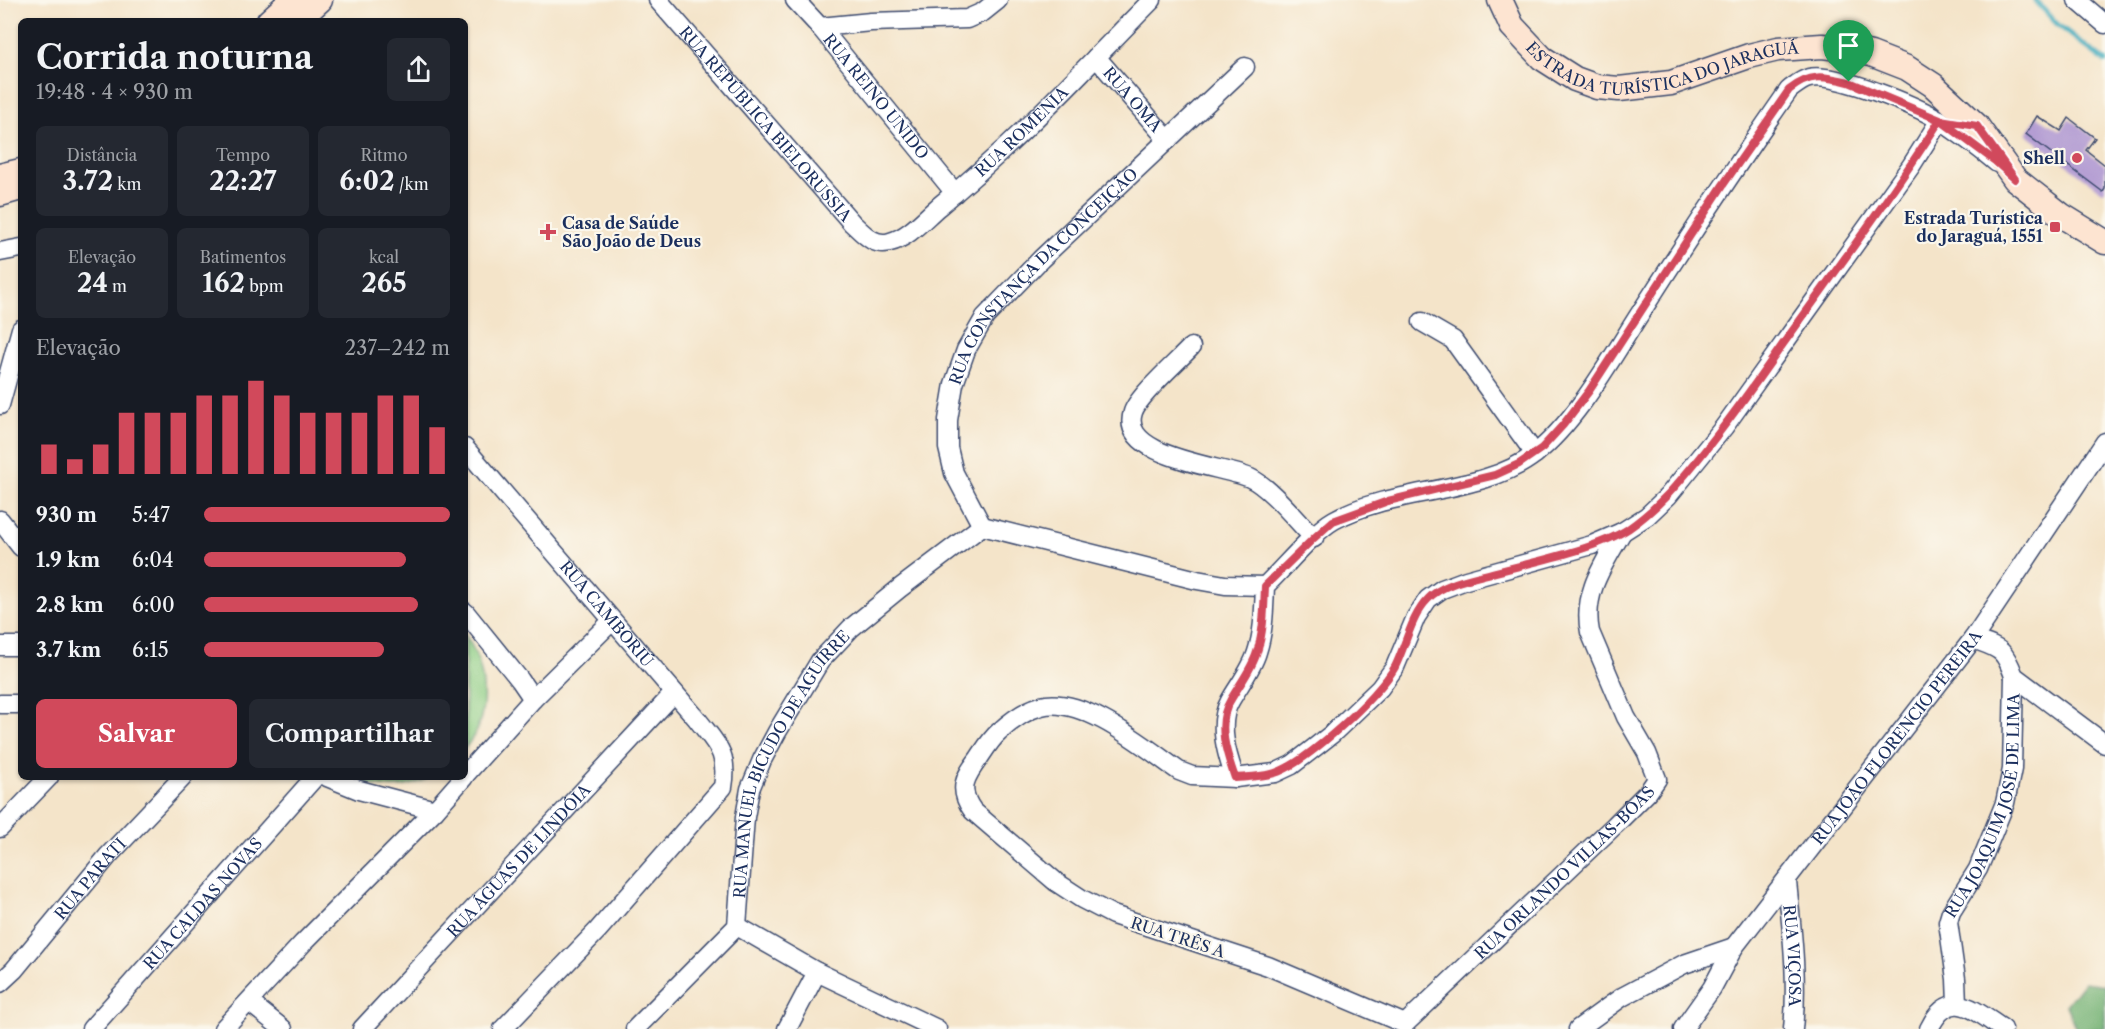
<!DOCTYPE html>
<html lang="pt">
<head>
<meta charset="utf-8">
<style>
  body { margin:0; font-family:"Libre Caslon Text",serif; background:#242831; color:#f1f3f6; height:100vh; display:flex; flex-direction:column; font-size:22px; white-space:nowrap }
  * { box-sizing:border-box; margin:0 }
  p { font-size:20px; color:#9ea1a6 }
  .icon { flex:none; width:33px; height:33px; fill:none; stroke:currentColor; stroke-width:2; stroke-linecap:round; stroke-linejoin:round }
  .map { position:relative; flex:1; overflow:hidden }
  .panel { position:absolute; left:18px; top:18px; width:450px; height:762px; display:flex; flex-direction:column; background:#171b24; border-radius:9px; box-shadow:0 2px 4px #0004 }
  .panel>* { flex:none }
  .pin { position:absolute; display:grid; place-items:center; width:51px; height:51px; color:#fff; margin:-62px -26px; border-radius:50% 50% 50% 0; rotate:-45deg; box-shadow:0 0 6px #0007 }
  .pin .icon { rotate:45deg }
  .round { display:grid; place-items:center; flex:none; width:63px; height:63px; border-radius:9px; background:#242831 }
  .head { display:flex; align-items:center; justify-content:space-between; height:102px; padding:0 18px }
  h1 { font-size:33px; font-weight:700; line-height:45px }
  .stats { display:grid; grid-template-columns:repeat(3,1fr); gap:9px; height:102px; padding:6px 18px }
  .stats div { display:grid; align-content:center; border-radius:9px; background:#242831; text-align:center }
  .stats b { font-size:26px; font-weight:700 }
  .stats small { font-size:16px; font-weight:400 }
  .stats p { font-size:16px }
  .chart { height:168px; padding:12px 18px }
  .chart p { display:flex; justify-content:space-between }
  .chart svg { width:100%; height:108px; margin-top:6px; stroke:#d1495b; stroke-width:6 }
  .action { display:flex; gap:12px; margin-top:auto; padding:12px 18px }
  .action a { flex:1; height:69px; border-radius:9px; background:#d1495b; color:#fff; font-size:24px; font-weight:700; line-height:69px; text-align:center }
  .action a+a { background:#242831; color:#f1f3f6 }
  ul { padding:0 18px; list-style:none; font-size:20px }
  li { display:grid; grid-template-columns:96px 72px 1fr; align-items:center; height:45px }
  li i { height:15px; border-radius:8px; background:#d1495b }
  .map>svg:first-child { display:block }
</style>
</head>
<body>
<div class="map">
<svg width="2105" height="1029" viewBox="0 0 2105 1029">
  <rect width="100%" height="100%" fill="#fbf7ec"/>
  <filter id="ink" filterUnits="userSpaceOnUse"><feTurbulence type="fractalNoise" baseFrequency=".0167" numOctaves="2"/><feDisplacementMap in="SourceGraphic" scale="12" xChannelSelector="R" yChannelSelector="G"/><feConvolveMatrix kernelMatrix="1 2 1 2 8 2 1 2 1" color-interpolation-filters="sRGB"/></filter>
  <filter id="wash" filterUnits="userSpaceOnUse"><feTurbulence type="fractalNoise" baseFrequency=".008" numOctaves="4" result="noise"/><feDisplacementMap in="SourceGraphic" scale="24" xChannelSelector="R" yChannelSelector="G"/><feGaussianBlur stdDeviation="1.35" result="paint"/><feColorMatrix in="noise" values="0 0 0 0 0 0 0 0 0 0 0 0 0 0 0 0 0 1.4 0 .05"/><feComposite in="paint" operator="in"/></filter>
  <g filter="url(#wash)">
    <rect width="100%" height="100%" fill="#f4e4c9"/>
    <!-- green -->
    <g fill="#8ece85" stroke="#547e72" stroke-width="1.5">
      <path d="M465,635C487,666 492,717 465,748Z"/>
      <path d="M345,777H430C399,794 376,786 345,777Z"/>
    </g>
    <!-- forest -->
    <path fill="#72b172" stroke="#467068" stroke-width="1.5" d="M2084,982L2105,985V1029H2076L2066,1005Z"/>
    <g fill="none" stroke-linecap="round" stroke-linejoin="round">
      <!-- stream -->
      <path stroke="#3facbe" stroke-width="5" d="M2035,0L2058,25L2105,61"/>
    </g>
    <g id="blocks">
      <!-- building -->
      <path fill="#b49dd3" d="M2037,116L2061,131L2069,118L2095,138L2086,150L2105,165V189L2103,192L2026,134Z"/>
    </g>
  </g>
  <g filter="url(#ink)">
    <use href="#blocks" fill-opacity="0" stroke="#3c4a6e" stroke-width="1.5"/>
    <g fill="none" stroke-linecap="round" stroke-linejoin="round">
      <defs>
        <g id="minor">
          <path id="s1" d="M658,0L852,223C863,233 874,247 890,242C908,238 924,219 938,207C1015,144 1082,71 1152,0"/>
          <path id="s2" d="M795,0L820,27L955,193"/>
          <path d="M2077,0L2105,24"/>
          <path d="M820,27L871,22L967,19L983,12L998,0"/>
          <path id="s3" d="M1096,57L1168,140"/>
          <path d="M0,252L21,248"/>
          <path d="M1422,322L1453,340L1535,454"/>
          <path d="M1191,347C1178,361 1138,396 1133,412C1118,458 1224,466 1250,478C1270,487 1297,521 1314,538"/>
          <path d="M0,405L21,329"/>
          <path id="s4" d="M465,448L697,719C716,744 729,752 723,787L598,930L503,1029"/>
          <path d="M0,520L21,547"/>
          <path id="s5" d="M982,526L954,473L948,448V420L954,384L966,350L985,317L1041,259L1245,67"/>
          <path d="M982,526L1197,580L1225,585L1265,586"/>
          <path d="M465,612L520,680L533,699L465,775"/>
          <path d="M1973,639C2000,649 2004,648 2014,676L2105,744"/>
          <path d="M0,646H21"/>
          <path d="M533,699L612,621"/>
          <path d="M0,704H21"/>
          <path d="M327,777L359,790L435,810L464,777"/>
          <path d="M1235,778C1227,755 1217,724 1230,701C1239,685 1252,669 1257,652C1264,631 1264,608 1265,586C1284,568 1313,532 1334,520C1392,487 1483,495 1535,454C1577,421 1612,357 1641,312C1689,237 1738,163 1789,90C1796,85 1801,80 1809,78C1835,72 1917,106 1941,121C1960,134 1980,148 1997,163"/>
          <path d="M0,828L49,777"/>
          <path id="s6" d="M1787,882C1792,931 1798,980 1793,1029"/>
          <path d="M737,926L817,972L937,1029"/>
          <path id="s7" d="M0,983L14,970L108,856L183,777"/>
          <path d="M249,1002L283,1029"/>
          <path id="s8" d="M1957,1004L1956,979L1948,922L1951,912L1978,869L2005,803L2012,769L2014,676"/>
          <path d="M1405,1024L1268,966L1113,915L1082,899L1056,882L973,811C957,789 965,777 979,758C985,749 991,739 999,732C1011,721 1026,710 1041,706C1083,695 1146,748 1179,771L1192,776L1235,778L1275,773L1292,765L1332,734L1380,688L1395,667L1416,617L1428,599L1442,589L1466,580L1592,545L1622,532L1647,516L1668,496L1724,427L1911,166L1940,120"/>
          <path id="s9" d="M1405,1024L1615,825L1648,792L1657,779L1647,753L1626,717L1590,632C1582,593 1604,564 1622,532"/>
          <path id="s10" d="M91,1029L315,777"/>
          <path d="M223,1029L303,943L435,810"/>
          <path id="s11" d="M362,1029L674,693"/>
          <path id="s12" d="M635,1029L737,926L745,817L750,789L762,760L777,732L820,661L851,628L900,588L982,526"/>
          <path d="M787,1029L817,972"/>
          <path d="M1578,1029L1622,997L1684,964L1734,947"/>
          <path id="s13" d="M1683,1029L1712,988L1734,947L1973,639L2105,442"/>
          <path d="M1929,1029C1950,985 1975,1011 2003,1029"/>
        </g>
        <g id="secondary">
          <path id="s14" d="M1500,0L1512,26L1542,58L1575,79L1597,87L1619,89L1671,83L1749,56L1778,49L1822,46L1848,49L1871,54L1907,68L1933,85L1977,126L2015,179L2061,215L2105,242"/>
          <path d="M269,21L292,0"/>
          <path d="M297,21L320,0"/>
          <path d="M0,176L21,171"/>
          <path d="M0,194L21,188"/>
        </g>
      </defs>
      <!-- minor casing -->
      <use href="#minor" stroke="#3c4a6e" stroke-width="21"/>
      <!-- secondary casing -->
      <use href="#secondary" stroke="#3c4a6e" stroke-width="27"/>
      <!-- minor -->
      <use href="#minor" stroke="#fff" stroke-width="18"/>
      <!-- secondary -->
      <use href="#secondary" stroke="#fde4d1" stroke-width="24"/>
    </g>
  </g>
  <g fill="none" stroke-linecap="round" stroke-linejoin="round" filter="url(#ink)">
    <defs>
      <path id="route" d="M1849,82C1824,76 1810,73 1789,90L1723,185L1589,391L1563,425L1542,448L1519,464L1495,475L1388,501L1333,521L1314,538L1265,586C1264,608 1264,631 1257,652C1252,669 1239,685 1230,701C1216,724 1227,755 1235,778C1248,777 1262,777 1275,773C1306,763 1379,696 1395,667C1406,645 1411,616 1428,599C1442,584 1469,579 1488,574C1528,563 1595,550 1628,529C1657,509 1677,485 1699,458C1729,421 1756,383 1783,344C1836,270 1891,197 1940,120L1995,161L2015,179L1977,126L1940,120L1849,82"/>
    </defs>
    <!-- route casing -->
    <use href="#route" stroke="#fff" stroke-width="12"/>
    <!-- route -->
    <use href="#route" stroke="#d1495b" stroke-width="8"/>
  </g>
  <!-- markers -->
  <g fill="#d1495b" stroke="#fbf7ec" stroke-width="2">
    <circle cx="2077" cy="158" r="6"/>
    <rect x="2049" y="221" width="12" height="12" rx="3"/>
    <path d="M545 223h6v6h6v6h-6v6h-6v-6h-6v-6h6z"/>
  </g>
  <g text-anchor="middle" stroke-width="4.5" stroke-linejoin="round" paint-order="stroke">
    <!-- street labels -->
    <g font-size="16" fill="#1b2f5e" stroke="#fbf7ec">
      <text dy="6" stroke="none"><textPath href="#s14" startOffset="198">ESTRADA TURÍSTICA DO JARAGUÁ</textPath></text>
      <text dy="6" stroke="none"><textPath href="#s2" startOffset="126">RUA REINO UNIDO</textPath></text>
      <text dy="6" stroke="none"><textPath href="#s3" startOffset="56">RUA OMA</textPath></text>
      <text dy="6" stroke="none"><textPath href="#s1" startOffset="164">RUA REPÚBLICA BIELORUSSIA</textPath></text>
      <text dy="6" stroke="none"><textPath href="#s1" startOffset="513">RUA ROMENIA</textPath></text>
      <text dy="6" stroke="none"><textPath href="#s5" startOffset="292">RUA CONSTANÇA DA CONCEIÇÃO</textPath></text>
      <text dy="6" stroke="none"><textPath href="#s4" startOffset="218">RUA CAMBORIÚ</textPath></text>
      <text dy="6" stroke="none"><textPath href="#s13" startOffset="362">RUA JOÃO FLORENCIO PEREIRA</textPath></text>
      <text dy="6" stroke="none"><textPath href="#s12" startOffset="320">RUA MANUEL BICUDO DE AGUIRRE</textPath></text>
      <text dy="6" stroke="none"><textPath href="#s8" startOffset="207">RUA JOAQUIM JOSÉ DE LIMA</textPath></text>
      <text dy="6" stroke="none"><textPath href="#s11" startOffset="230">RUA ÁGUAS DE LINDÓIA</textPath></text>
      <text dy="6" stroke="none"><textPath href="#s9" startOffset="220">RUA ORLANDO VILLAS-BÔAS</textPath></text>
      <text dy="6" stroke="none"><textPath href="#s7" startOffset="138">RUA PARATI</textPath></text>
      <text dy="6" stroke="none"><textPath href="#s10" startOffset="168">RUA CALDAS NOVAS</textPath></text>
      <text transform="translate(1178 937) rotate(18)" y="6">RUA TRÊS A</text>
      <text dy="6" stroke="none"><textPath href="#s6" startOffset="74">RUA VIÇOSA</textPath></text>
    </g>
    <!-- poi labels -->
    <g font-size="16" font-weight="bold" fill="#1b2f5e" stroke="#fbf7ec" text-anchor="end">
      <text x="2065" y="164">Shell</text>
      <text x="2043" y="224">Estrada Turística<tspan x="2043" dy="18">do Jaraguá, 1551</tspan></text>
      <text x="562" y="229" text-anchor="start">Casa de Saúde<tspan x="562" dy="18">São João de Deus</tspan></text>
    </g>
  </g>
</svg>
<div class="pin" style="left:1849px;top:82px;background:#1e9e55"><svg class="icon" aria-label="arrive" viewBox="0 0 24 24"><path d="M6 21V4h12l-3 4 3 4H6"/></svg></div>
<section class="panel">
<div class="head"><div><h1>Corrida noturna</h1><p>19:48 · 4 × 930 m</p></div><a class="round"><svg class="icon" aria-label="share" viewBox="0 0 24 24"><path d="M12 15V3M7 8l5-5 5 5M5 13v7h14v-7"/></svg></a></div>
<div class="stats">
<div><p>Distância</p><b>3.72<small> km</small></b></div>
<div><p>Tempo</p><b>22:27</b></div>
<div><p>Ritmo</p><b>6:02<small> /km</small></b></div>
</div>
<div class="stats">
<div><p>Elevação</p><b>24<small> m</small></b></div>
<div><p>Batimentos</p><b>162<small> bpm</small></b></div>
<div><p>kcal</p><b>265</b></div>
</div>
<div class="chart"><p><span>Elevação</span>237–242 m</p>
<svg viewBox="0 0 160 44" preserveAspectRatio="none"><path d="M5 44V32M15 44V38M25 44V32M35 44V19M45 44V19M55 44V19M65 44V12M75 44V12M85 44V6M95 44V12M105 44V19M115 44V19M125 44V19M135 44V12M145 44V12M155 44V25"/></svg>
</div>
<ul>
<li><b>930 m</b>5:47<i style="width:100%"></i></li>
<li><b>1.9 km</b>6:04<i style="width:82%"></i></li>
<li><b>2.8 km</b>6:00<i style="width:87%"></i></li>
<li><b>3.7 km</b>6:15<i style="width:73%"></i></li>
</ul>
<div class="action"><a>Salvar</a><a>Compartilhar</a></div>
</section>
</div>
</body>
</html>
